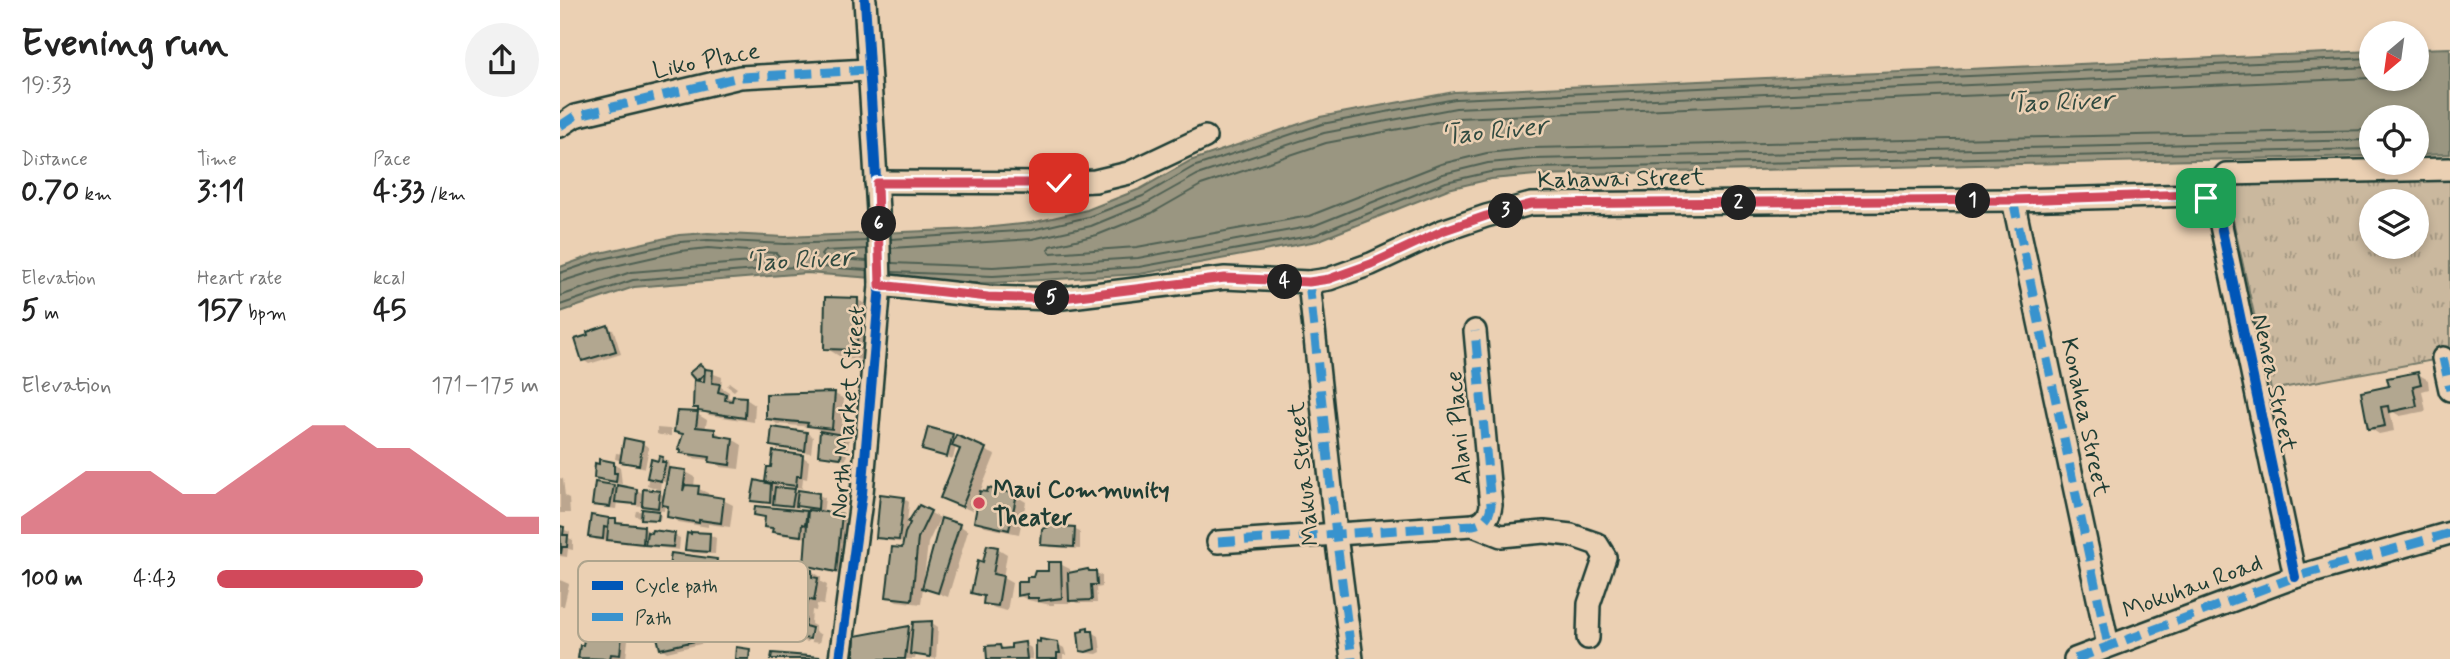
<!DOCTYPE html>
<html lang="en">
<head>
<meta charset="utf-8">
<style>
  body { margin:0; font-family:Mynerve,sans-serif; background:#f2f2f2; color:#222; height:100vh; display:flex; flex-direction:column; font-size:26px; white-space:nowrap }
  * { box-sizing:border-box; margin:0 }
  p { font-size:23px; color:#767676 }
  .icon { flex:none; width:38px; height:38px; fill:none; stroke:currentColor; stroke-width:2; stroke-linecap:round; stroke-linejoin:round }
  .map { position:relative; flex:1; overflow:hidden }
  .panel { display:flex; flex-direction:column; background:#fff; width:560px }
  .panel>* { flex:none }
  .needle { width:46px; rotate:209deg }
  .fabs { position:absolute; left:1799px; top:21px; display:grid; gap:14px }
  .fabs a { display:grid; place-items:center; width:70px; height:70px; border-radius:50%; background:#fff; box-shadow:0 4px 10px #0003; font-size:35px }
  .pin { position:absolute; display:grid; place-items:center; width:60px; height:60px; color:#fff; margin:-30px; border-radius:14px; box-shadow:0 4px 10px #0006 }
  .km { position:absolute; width:35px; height:35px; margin:-18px; border-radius:50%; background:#222; color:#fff; font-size:19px; line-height:35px; text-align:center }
  .round { display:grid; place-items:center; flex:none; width:74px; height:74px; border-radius:37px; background:#f2f2f2 }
  .overview { display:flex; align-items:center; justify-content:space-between; height:119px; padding:0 21px }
  h1 { font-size:38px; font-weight:700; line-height:52px }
  .metrics { display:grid; grid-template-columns:repeat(3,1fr); gap:10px; height:119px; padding:7px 21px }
  .metrics div { display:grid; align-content:center }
  .metrics b { font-size:30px; font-weight:700 }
  .metrics small { font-size:19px; font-weight:400 }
  .metrics p { font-size:19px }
  .chart { height:196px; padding:14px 21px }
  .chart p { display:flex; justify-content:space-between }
  .chart svg { width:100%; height:126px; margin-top:7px; fill:#d1495b; opacity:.7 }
  ul { padding:0 21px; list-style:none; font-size:23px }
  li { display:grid; grid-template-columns:112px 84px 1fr; align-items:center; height:52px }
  li i { height:18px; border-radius:9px; background:#d1495b }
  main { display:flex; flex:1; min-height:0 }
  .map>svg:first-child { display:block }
</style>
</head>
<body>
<main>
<section class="panel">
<div class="overview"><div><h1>Evening run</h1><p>19:33</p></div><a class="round"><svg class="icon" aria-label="share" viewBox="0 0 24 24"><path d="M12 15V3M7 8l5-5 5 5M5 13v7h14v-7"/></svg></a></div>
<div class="metrics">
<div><p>Distance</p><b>0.70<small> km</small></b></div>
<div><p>Time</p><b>3:11</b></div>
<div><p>Pace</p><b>4:33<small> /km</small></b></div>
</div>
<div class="metrics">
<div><p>Elevation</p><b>5<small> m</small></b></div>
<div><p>Heart rate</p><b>157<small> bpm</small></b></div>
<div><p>kcal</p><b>45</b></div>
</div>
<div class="chart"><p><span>Elevation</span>171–175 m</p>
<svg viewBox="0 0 160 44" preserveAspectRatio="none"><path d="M0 44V38L10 30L20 22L30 22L40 22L50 30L60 30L70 22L80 14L90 6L100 6L110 14L120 14L130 22L140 30L150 38L160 38V44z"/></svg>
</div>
<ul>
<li><b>100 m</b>4:43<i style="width:64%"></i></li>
</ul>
</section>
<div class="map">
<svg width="1890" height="659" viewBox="0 0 1890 659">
  <defs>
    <pattern id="park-tufts" width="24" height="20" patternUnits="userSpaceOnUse" patternTransform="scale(1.75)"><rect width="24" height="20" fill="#cab89e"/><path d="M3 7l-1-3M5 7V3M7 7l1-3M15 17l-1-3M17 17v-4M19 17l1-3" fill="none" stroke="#a39782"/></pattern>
  </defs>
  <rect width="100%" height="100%" fill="#ebd0b3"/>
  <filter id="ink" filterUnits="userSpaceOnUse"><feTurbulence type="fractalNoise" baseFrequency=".0143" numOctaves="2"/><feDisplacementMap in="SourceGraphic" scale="14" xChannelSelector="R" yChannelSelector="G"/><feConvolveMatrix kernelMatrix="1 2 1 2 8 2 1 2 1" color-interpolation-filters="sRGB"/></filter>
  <g filter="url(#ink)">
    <!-- park -->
    <path fill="url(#park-tufts)" stroke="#747a69" stroke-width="2" fill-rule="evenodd" d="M1890,175V357L1711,390L1664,180ZM1811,201H1857V247H1811Z"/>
    <!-- water -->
    <path fill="#9a9681" stroke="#697262" stroke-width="2" d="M1890,48V154L1857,155V117H1811V156L976,175L931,179L888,189L757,241L580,274L433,283L365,282L247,273L74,287L0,312V267L36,254L119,235L148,233L225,237L414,229L471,223L527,210L580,189L630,161L760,117L894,92L1811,51V79H1857V49Z"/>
    <!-- shadow -->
    <g fill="#0003">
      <path d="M267,299L298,300L316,310L315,360L284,359L266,348Z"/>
      <path d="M48,327L54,331L61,354L29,364L23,360L30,336Z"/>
      <path d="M146,371L162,377L161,387L169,392L168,397L174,400L186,399L195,405L194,422L149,415L133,405L135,382L146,384V376L139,382L132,373Z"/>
      <path d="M1858,374L1868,380L1869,389L1862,391L1866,411L1840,416L1830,410L1834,431L1819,434L1810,428L1831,388Z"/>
      <path d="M170,383L177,388L174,391L167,386Z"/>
      <path d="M275,394L284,399L281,436L289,440L286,460L266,457L260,454L262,431L252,427L217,424L208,418Z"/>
      <path d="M137,414L147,420L145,430L155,431L164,438L172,439L182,445L179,469L161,467L151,460L132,458L122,453L125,437L116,432Z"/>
      <path d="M97,428L109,429L111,430V436L100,435L97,434Z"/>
      <path d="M247,433L253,437L251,453L218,449L212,445Z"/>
      <path d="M392,435L435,455L420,492L456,496L466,502L459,534L425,527L416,521L421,494H419L412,511L382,498L402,449L396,446L393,459L364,449Z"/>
      <path d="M83,444L89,447L85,468L55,459L56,453L63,454Z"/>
      <path d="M243,457L249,461L247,479L243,478L242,488L217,485V489L259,495L265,498L263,514L282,516L291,521L286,576L256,569L246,564L248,538L220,535L206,526L207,518L196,514L246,513L250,515V510L239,506L238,508L221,506L215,503V505L199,503L193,500L194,483L206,485L209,469Z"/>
      <path d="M102,458L108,462L110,470L126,472L135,477L134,487L148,493V497L163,500L173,505L170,527L148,524V527L118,522L109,516L110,507L105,504L104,511L92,509L101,514L100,520L81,519L75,515L76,511L97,512L82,503V506L63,504L57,501L56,509L40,507L34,504L53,486L58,489L77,490L85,495V491L100,493L106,497L108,483L101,481L100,490L87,485L92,461L100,463Z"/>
      <path d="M54,464L60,467L62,484L42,481L36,478Z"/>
      <path d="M0,478L3,479L5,496L9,498L10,513H0Z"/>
      <path d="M343,498L349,502L346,534L360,507L380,518L368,543L364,579L366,580L399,525L408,531L388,597L363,587L361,604L337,601L328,596L345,543L324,540L318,537Z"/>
      <path d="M44,518L62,525L84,528L90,532L114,535L120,538L119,550L55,542L49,538L48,541L36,540L30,536Z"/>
      <path d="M501,523L520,532V549L489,547L483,544Z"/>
      <path d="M0,528L10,532L9,538L13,540V550L8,549L7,557L0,556Z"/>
      <path d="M150,535L156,538L155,554L133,553L127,549Z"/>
      <path d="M437,548L447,554L443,578L452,583L447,611L435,608L425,603V598L413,592L425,564Z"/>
      <path d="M156,560L162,564L160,582L116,577L110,573Z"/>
      <path d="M500,564L510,569V574L536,573L542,576V587L536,588L537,603H517L511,600V603H494V605H490L468,600L458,595L468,584Z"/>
      <path d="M207,568L217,574L216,582L223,583L252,571L261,577V582L267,585L264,605L257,604L256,611L252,610L251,624L255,626V631L261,635L259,643L251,642L254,628H250L248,642L237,640L228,635L229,625L196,620L186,615L189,586L184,583Z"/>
      <path d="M0,580L9,584L4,606H0Z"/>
      <path d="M142,619L148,622L153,641L107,652L101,648Z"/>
      <path d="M372,623L378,627L376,659L356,655L355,659H296L297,637L349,628L354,631L355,624Z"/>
      <path d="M527,629L539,636L541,652L537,654L528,653L521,650Z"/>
      <path d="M62,637L68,640L66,658L20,657Z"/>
      <path d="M465,644L471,648L473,659H429L440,646L446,650Z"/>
      <path d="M497,644L504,648L506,655H503V659H478Z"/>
    </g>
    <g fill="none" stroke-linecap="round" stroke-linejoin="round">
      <!-- shore -->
      <g stroke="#506153" stroke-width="2">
        <path d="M1811,78L897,118L766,143L641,185L592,213L537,235L490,246L488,250L491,253L577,247L749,216L881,164L927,153L973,148L1811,130"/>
        <path d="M331,239L472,230L528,217L583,196L633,167L762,124L895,99L1811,58"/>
        <path d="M331,248L472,239L531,226L587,203L637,175L764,133L896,108L1811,67"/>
        <path d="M307,249L264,251L261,255L264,258L307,261"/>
        <path d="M332,263L433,267L578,258L753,226L883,174L928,163L974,159L1811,140"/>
        <path d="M332,272L433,276L579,267L755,235L886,182L930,172L975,168L1811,149"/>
        <path d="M0,273L38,260L120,242L148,240L225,244L307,241"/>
        <path d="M0,282L41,269L121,251L148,248L216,253L219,256L216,260L71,272L0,296"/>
        <path d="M0,305L73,280L247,266L307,270"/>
      </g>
    </g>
    <!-- building -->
    <g fill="#b2a790" stroke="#1f3d34" stroke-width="2">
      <path d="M265,297L298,298L297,350L264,349Z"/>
      <path d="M48,325L56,351L22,361L15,339L28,335L27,332Z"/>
      <path d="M140,364L148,371L136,381L129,373Z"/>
      <path d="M145,369L153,370L152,383L160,384L158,392L166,394L165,400L172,401L173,396L186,397L185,418L138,411V408H133L134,380L144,382Z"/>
      <path d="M1858,372L1861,384L1853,386L1857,406L1829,412L1828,406L1821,407L1825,426L1808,429L1801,392L1829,386L1827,378Z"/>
      <path d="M275,392L272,429L247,426L248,423L206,419V394Z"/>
      <path d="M117,411L138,412L136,427L155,429V435L173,438L170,465L149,462L150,457L120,453L121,450L118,449L123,434L114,432Z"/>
      <path d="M212,427L247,432L245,451L210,446Z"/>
      <path d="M368,427L393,434L387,457L362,450Z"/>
      <path d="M260,431L283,435L281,458L258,455Z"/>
      <path d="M396,435L426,448L402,507L380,498L400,449L392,446Z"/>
      <path d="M64,438L83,442L79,465L60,462Z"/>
      <path d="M213,451L243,455L241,476H237L236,486L205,482L207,467H211Z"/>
      <path d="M99,456L103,457L102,462H106L101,481L87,478L91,459L98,461Z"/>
      <path d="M39,459L54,462V473H57L56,482L34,478L35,463L39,464Z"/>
      <path d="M109,468L126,470L123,491L125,485L139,486L138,494L164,498L161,523L139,520V523L107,517L108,506L102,505Z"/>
      <path d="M195,480L211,484L210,503L191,501Z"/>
      <path d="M35,482L54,485L50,507L32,505Z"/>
      <path d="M57,485L77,489L76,504L55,502Z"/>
      <path d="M215,487L235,489L232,506L213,504Z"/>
      <path d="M428,488L457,494L449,530L414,522L420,491L427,492Z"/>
      <path d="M83,489L100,491L98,508L82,506Z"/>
      <path d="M238,490L259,493L258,509L236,506Z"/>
      <path d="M320,494L344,497L339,540L316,538Z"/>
      <path d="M359,505L371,511L358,538L352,600L326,597L332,547L342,548L345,533L350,523L348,522Z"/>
      <path d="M195,506L247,511L245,525L242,524L241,536L212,532L213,528L204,527L205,517L194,515Z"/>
      <path d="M82,509L99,511L98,520L81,519Z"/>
      <path d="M248,510L282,514L276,572L244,565Z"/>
      <path d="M31,515L49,518L48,528L44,527L43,539L28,537Z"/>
      <path d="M381,518L400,524L378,593L362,588Z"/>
      <path d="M49,519H56V523L84,526L83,544L47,540Z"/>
      <path d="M491,521L502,522L501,526L515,527L514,547L481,545L482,529L488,527Z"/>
      <path d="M0,526L4,527L3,535H8L7,547H2L1,554Z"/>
      <path d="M92,530L115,533L113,547L85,545L87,532L91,533Z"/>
      <path d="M131,532L150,533L149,552L125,550L127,533L131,534Z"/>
      <path d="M427,545L438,547L433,574L443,576L438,606L423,604L424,596L411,593L418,560L423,562Z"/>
      <path d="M111,553L157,559L154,580L108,574Z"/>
      <path d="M488,562H501L502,598L478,601V598H467V594L457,596V582H467V577H473L475,571H488Z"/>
      <path d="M234,567L252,570V577L258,578L254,601L248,599L247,606H242V619H246L245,626L252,628L250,639L226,636L228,622L184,616L188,585L205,587L207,579L222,581L226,576L232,577Z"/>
      <path d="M528,569L529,571H536L537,585H531L532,600L509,601L508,573Z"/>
      <path d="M142,617L148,638L100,649L95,629Z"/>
      <path d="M372,621L370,657L350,654L353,622Z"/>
      <path d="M349,626L345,659H294L295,636Z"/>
      <path d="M528,627V631H533L535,649L526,652L520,651L518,632L523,631V628Z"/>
      <path d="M26,631L46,635L47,631L62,635L60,655L51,654L50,659L18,658L20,645H23Z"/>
      <path d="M480,639L498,642L500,653H497V659H476V641L480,642Z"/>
      <path d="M465,642L467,659H427L426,646L440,645L441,649L451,648V644Z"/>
      <path d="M176,647L190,649L189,659H175Z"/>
      <path d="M212,653L260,657V659H211Z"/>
    </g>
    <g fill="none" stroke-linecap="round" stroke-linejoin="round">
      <defs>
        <g id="minor">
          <path d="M0,126L15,116L180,77L308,70"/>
          <path d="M316,182L499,183L535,181L569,173L645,137"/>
          <path d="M1646,198L1666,174L1890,169"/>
          <path d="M1453,200L1548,645"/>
          <path d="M749,282L776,535L792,659"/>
          <path d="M320,285L428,297L494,299L665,278L749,282L769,279L811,264L882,231L926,216L971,204L1453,200L1637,195L1651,203L1659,216L1735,577"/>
          <path d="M1883,358L1890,390"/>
          <path d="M913,525L941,536L984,532L1011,535L1037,544L1045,557L1029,604L1028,638"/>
          <path d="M658,542L913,525C924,523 930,516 931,505L915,331"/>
          <path d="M280,659L302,493L320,285L318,211L305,0"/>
          <path d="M1515,659L1735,577L1890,533"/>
        </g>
      </defs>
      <!-- minor casing -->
      <use href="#minor" stroke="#1f3d34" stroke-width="26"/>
      <!-- minor -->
      <use href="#minor" stroke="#ebd0b3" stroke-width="21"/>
      <!-- quiet -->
      <g stroke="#3993ce" stroke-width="9" stroke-dasharray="18 9" stroke-linecap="butt">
        <path d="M0,126L15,116L180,77L308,70"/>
        <path d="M1453,200L1548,645"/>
        <path d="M749,282L776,535L792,659"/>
        <path d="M1883,358L1890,390"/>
        <path d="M658,542L913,525C924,523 930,516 931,505L915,331"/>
        <path d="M1515,659L1735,577L1890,533"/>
      </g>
      <defs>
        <g id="cycleway">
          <path d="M320,285L428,297L494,299L665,278L749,282L769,279L811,264L882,231L926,216L971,204L1453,200L1637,195L1651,203L1659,216L1735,577"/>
          <path d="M280,659L302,493L320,285L318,211L305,0"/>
        </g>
      </defs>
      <!-- cycleway casing -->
      <use href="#cycleway" stroke="#ebd0b3" stroke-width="15"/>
      <!-- cycleway -->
      <use href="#cycleway" stroke="#0057b8" stroke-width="10"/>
    </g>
  </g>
  <g fill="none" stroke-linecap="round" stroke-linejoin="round" filter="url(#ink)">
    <defs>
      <path id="route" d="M499,183H317L320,285L428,297L494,299L665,278L749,282L769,279L811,264L882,231L926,216L971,204L1453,200L1631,194L1646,198"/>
    </defs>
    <!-- route casing -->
    <use href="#route" stroke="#fff" stroke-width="14"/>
    <!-- route -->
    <use href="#route" stroke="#d1495b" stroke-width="9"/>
  </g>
  <!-- markers -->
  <circle fill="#d1495b" stroke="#ebd0b3" stroke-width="2.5" cx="419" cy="503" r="7"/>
  <g text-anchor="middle" stroke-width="5" stroke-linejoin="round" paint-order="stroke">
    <!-- street labels -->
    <g font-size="24" fill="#1f3d34" stroke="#ebd0b3">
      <text transform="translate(146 60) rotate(-11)" y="8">Liko Place</text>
      <text transform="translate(1061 178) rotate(-1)" y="8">Kahawai Street</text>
      <text transform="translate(1715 383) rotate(78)" y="8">Nenea Street</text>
      <text transform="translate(287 412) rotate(-85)" y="8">North Market Street</text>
      <text transform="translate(1526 417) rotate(78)" y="8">Konahea Street</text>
      <text transform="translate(898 428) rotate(-95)" y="8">Alani Place</text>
      <text transform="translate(743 474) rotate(-96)" y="8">Makua Street</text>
      <text transform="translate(1632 586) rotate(-20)" y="8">Mokuhau Road</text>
    </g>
    <!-- poi labels -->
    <g font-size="24" font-weight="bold" fill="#1f3d34" stroke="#ebd0b3" text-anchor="start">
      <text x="433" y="497">Maui Community<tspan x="433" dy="28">Theater</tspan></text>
    </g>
    <!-- water labels -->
    <g font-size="26" font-style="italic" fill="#314a40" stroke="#ebd0b3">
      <text transform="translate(1500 101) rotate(-2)" y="9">ʻĪao River</text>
      <text transform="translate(934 130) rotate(-6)" y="9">ʻĪao River</text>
      <text transform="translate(239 259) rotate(-3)" y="9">ʻĪao River</text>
    </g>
  </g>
  <!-- legend -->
  <rect x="18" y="561" width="230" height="81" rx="10" fill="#ebd0b3" stroke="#aea48d" stroke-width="2"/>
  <rect x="32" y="581" width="31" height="9" fill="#0057b8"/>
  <rect x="32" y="613" width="31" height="8" fill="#3993ce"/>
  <g font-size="19" fill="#1f3d34">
    <text x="75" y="592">Cycle path</text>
    <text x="75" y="624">Path</text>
  </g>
</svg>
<div class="fabs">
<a><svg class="needle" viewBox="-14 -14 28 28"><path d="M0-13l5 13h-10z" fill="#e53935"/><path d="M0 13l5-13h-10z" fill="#767676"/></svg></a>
<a><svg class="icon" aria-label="locate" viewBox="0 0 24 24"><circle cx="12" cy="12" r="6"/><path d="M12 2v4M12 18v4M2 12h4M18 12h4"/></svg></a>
<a><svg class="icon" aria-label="layers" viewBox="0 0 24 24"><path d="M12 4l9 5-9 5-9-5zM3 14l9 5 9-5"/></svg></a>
</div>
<div class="pin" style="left:1646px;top:198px;background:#1e9e55"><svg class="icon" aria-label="arrive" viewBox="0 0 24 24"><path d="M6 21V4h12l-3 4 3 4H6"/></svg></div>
<div class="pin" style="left:499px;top:183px;background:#d93025"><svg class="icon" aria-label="check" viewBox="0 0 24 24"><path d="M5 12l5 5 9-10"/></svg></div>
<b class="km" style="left:1413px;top:201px">1</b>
<b class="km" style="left:1179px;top:203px">2</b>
<b class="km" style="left:946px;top:211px">3</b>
<b class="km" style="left:725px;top:282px">4</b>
<b class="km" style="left:492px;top:298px">5</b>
<b class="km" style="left:319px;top:224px">6</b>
</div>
</main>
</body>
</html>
